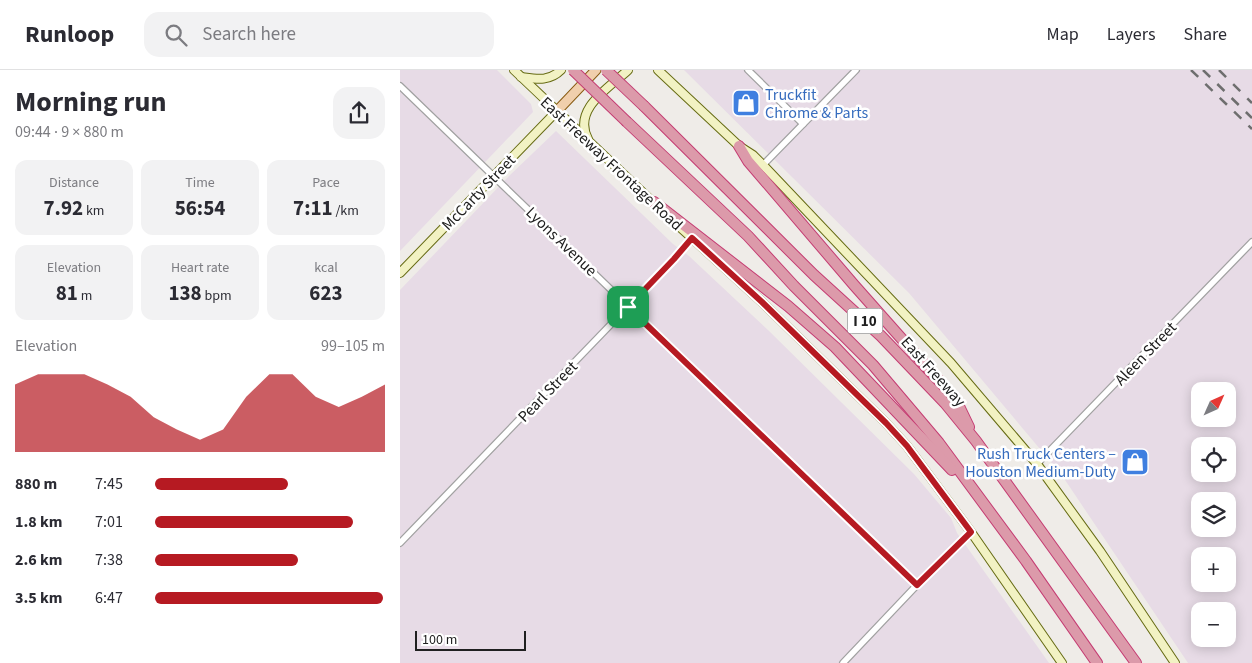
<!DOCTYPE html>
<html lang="en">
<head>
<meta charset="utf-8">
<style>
  body { margin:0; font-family:"Source Sans 3",sans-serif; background:#f2f2f3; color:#2b2b33; height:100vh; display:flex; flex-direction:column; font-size:19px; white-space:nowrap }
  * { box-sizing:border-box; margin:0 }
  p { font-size:16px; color:#7c7c81 }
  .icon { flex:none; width:28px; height:28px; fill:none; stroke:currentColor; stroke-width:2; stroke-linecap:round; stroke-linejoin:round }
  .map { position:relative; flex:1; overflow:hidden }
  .details { display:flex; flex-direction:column; background:#fff; width:400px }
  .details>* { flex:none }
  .needle { width:32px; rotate:45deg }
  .tools { position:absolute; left:791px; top:312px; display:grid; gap:10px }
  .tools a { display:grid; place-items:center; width:45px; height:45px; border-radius:10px; background:#fff; box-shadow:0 2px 12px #0003; font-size:25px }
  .scale { position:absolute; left:15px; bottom:12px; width:111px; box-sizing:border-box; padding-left:5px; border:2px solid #202020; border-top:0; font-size:14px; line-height:18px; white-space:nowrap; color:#202020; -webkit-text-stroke:4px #fff; paint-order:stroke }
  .pin { position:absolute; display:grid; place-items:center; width:42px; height:42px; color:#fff; margin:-21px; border-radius:10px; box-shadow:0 2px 8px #0006 }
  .round { display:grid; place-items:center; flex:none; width:52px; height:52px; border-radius:15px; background:#f2f2f3 }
  .headline { display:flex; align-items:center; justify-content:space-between; height:85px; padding:0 15px }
  h1 { font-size:28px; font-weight:700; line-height:38px }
  .figures { display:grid; grid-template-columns:repeat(3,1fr); gap:8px; height:85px; padding:5px 15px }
  .figures div { display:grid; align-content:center; border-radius:12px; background:#f2f2f3; text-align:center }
  .figures b { font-size:21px; font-weight:700 }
  .figures small { font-size:14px; font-weight:400 }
  .figures p { font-size:14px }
  .chart { height:140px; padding:10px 15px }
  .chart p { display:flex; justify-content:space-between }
  .chart svg { width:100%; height:90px; margin-top:5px; fill:#b61a22; opacity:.7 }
  ul { padding:0 15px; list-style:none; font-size:16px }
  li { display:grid; grid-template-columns:80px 60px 1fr; align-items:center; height:38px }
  li i { height:12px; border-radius:6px; background:#b61a22 }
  header { display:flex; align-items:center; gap:30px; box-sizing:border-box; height:70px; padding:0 25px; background:#fff; border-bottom:1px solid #e1e1e2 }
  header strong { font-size:24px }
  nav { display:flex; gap:28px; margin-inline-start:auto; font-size:18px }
  .search { width:350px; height:45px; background:#f2f2f3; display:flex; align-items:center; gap:12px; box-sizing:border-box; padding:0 18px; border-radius:15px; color:#7c7c81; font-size:19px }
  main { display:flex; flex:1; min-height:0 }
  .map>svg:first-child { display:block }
</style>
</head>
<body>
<header>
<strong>Runloop</strong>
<div class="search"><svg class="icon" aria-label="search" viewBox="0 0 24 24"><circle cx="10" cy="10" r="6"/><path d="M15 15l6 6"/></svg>Search here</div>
<nav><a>Map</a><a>Layers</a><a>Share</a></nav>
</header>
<main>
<section class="details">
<div class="headline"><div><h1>Morning run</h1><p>09:44 · 9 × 880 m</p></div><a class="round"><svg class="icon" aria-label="share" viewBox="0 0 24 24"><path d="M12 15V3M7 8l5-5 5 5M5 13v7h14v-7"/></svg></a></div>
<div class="figures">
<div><p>Distance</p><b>7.92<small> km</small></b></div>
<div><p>Time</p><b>56:54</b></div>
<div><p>Pace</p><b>7:11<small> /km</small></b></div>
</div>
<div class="figures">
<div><p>Elevation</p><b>81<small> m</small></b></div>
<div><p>Heart rate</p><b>138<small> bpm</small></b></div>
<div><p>kcal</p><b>623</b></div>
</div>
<div class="chart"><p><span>Elevation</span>99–105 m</p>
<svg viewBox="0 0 160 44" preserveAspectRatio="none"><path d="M0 44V11L10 6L20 6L30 6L40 11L50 17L60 27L70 33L80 38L90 33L100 17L110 6L120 6L130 17L140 22L150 17L160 11V44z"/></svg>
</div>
<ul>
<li><b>880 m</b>7:45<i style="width:58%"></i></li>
<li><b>1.8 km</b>7:01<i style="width:86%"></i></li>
<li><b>2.6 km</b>7:38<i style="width:62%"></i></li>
<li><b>3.5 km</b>6:47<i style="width:99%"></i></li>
</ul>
</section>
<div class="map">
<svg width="852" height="593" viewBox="0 0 852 593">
  <rect width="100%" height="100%" fill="#efece8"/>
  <!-- industrial -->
  <g fill="#e7dbe6" fill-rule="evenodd">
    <path d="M0,0H97L131,34L133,42L0,181Z"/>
    <path d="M284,0H852V593H788L661,404L509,223ZM800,321H828V349H800ZM800,376H828V404H800ZM800,431H828V459H800ZM800,486H828V514H800ZM800,541H828V569H800Z"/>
    <path d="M156,61L273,174L289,186L368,260L514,404L551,448L557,463L649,593H0V220L109,106Z"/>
  </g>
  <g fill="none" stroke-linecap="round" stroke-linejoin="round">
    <defs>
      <g id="street">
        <path d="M348,0L403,54"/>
        <path d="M0,16L517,515"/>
        <path d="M363,95L456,0"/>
        <path d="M637,394L852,172"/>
        <path d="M0,473L272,191L292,168"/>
        <path d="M443,593L517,515L571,462"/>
      </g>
      <g id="secondary">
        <path d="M114,0L256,135"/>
        <path d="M258,0L339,76L353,85L363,95L551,293L637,394L700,481L775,593"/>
        <path d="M121,7C136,9 149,12 161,0"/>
        <path d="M188,69C172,39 209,18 228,0"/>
        <path d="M281,158L362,232L486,353L507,376L571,462L662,593"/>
        <path d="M0,203L157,41"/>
      </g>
      <path id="primary" d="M157,41L196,0"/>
      <g id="highway">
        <path d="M244,36L414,205L481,266L545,333L576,371L736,593"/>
        <path d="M227,52L348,166L394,216L473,295L539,373L626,491L697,593"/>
        <path d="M339,76L348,91L454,215L556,330L569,357"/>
        <path d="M254,132L388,236L435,277L552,400"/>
      </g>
    </defs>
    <!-- street casing -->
    <use href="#street" stroke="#a1a1a1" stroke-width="8"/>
    <!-- secondary casing -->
    <use href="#secondary" stroke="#666b13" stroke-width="10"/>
    <!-- primary casing -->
    <use href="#primary" stroke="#895c13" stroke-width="11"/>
    <!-- highway casing -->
    <use href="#highway" stroke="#c53d73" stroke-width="12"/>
    <!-- street -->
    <use href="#street" stroke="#fff" stroke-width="5.5"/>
    <!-- secondary -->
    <use href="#secondary" stroke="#f2f2c3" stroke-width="8"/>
    <!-- primary -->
    <use href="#primary" stroke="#f0cfac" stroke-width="9"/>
    <!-- highway -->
    <use href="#highway" stroke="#dc9aaa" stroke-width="10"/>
    <!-- rail -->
    <g stroke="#6e6e6e" stroke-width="2.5" stroke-dasharray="10 10" stroke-linecap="butt">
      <path d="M791,0L852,59"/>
      <path d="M803,0L852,48"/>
      <path d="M819,0L852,33"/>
    </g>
    <defs>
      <g id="highway-bridge">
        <path d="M173,0L227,52"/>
        <path d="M206,0L244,36"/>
      </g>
    </defs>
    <!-- highway-bridge casing -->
    <use href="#highway-bridge" stroke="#c53d73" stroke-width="12" stroke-linecap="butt"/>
    <!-- highway-bridge -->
    <use href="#highway-bridge" stroke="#dc9aaa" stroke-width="10"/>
  </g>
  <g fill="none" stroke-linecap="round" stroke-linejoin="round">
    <defs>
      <path id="route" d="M292,168L362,232L486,353L507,376L571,462L517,515L228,237L274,189Z"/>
    </defs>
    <!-- route casing -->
    <use href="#route" stroke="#fff" stroke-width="10"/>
    <!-- route -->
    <use href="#route" stroke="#b61a22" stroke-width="6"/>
  </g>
  <!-- icons -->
  <defs>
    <symbol id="shop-square" viewBox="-11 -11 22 22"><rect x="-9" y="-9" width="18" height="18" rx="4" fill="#3f7fe0" stroke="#fff"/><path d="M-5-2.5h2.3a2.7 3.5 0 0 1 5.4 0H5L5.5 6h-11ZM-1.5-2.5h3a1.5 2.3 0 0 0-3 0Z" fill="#fff"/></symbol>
  </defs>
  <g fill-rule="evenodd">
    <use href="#shop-square" x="330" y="17" width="32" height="32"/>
    <use href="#shop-square" x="719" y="376" width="32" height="32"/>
  </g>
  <g text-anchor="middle" stroke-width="5" stroke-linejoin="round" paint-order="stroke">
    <!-- shield labels -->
    <rect fill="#fff" stroke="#636363" stroke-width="1" x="447.5" y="238.5" width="35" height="25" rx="4"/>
    <g font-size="15" font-weight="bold" fill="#202020">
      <text x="465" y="256">I 10</text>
    </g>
    <!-- shop labels -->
    <g font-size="16" fill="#366cbe" stroke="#fff" text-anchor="start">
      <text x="365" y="30">Truckfit<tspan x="365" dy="18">Chrome &amp; Parts</tspan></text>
      <text x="716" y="389" text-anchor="end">Rush Truck Centers –<tspan x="716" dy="18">Houston Medium-Duty</tspan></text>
    </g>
    <!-- street labels -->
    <g font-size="16" fill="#202020" stroke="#fff">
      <text transform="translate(212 93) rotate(43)" y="6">East Freeway Frontage Road</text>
      <text transform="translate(78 122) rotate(-46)" y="6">McCarty Street</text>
      <text transform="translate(162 171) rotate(44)" y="6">Lyons Avenue</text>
      <text transform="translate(745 283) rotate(-46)" y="6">Aleen Street</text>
      <text transform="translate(534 301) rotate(48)" y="6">East Freeway</text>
      <text transform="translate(147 321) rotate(-46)" y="6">Pearl Street</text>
    </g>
  </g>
</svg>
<div class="tools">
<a><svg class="needle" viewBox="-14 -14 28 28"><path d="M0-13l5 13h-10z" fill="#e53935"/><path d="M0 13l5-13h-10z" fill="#7c7c81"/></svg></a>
<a><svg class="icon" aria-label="locate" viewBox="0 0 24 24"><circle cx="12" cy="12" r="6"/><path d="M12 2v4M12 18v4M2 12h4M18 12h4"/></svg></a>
<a><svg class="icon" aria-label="layers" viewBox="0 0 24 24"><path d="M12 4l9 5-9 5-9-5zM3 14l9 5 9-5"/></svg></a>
<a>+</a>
<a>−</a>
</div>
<div class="scale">100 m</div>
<div class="pin" style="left:228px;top:237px;background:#1e9e55"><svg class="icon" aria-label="arrive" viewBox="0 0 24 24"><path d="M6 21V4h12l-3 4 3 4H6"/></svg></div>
</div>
</main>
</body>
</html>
